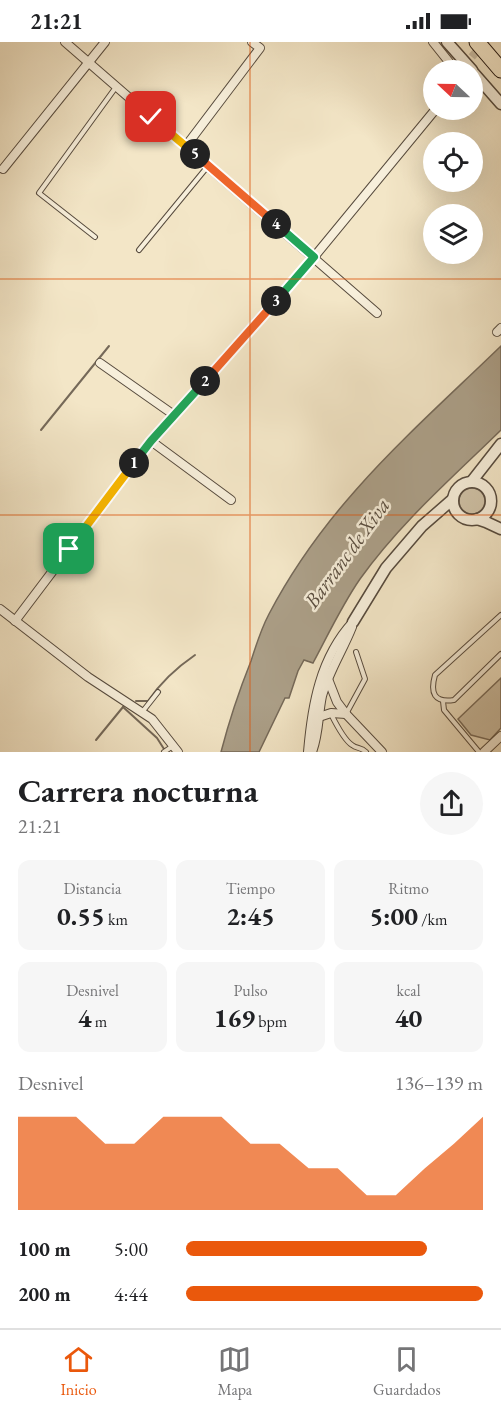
<!DOCTYPE html>
<html lang="es">
<head>
<meta charset="utf-8">
<style>
  body { margin:0; font-family:"EB Garamond",serif; background:#f6f6f6; color:#202124; height:100vh; display:flex; flex-direction:column; font-size:22px; white-space:nowrap }
  * { box-sizing:border-box; margin:0 }
  p { font-size:20px; color:#757577 }
  .icon { flex:none; width:33px; height:33px; fill:none; stroke:currentColor; stroke-width:2; stroke-linecap:round; stroke-linejoin:round }
  .map { position:relative; height:710px; overflow:hidden }
  .side { display:flex; flex-direction:column; background:#fff; flex:1 }
  .side>* { flex:none }
  .needle { width:39px; rotate:292deg }
  .controls { position:absolute; left:423px; top:18px; display:grid; gap:12px }
  .controls a { display:grid; place-items:center; width:60px; height:60px; border-radius:50%; background:#fff; box-shadow:0 6px 24px #0002; font-size:30px }
  .pin { position:absolute; display:grid; place-items:center; width:51px; height:51px; color:#fff; margin:-26px; border-radius:12px; box-shadow:0 3px 9px #0006 }
  .km { position:absolute; width:30px; height:30px; margin:-15px; border-radius:50%; background:#222; color:#fff; font-size:16px; line-height:30px; text-align:center }
  .round { display:grid; place-items:center; flex:none; width:63px; height:63px; border-radius:32px; background:#f6f6f6 }
  .headline { display:flex; align-items:center; justify-content:space-between; height:102px; padding:0 18px }
  h1 { font-size:33px; font-weight:700; line-height:45px }
  .stats { display:grid; grid-template-columns:repeat(3,1fr); gap:9px; height:102px; padding:6px 18px }
  .stats div { display:grid; align-content:center; border-radius:12px; background:#f6f6f6; text-align:center }
  .stats b { font-size:26px; font-weight:700 }
  .stats small { font-size:16px; font-weight:400 }
  .stats p { font-size:16px }
  .chart { height:168px; padding:12px 18px }
  .chart p { display:flex; justify-content:space-between }
  .chart svg { width:100%; height:108px; margin-top:6px; fill:#ea580c; opacity:.7 }
  ul { padding:0 18px; list-style:none; font-size:20px }
  li { display:grid; grid-template-columns:96px 72px 1fr; align-items:center; height:45px }
  li i { height:15px; border-radius:8px; background:#ea580c }
  .status { display:flex; justify-content:space-between; align-items:center; height:42px; padding:0 30px; background:#fff; direction:ltr }
  .status svg { height:16px; fill:currentColor }
  .tab-bar { display:flex; justify-content:space-around; align-items:center; height:84px; border-top:2px solid #e0e0e0; background:#fff; font-size:16px; color:#757577 }
  .tab-bar a { display:grid; justify-items:center; gap:3px }
  .tab-bar .selected { color:#ea580c }
  .map>svg:first-child { display:block }
</style>
</head>
<body>
<div class="status"><b>21:21</b><svg viewBox="0 0 49 12"><path d="M0 12V9h3v3zM5 12V6h3v6zM10 12V3h3v9zM15 12V0h3v12zM26 1h20v11H26zM47 4h2v5h-2z"/></svg></div>
<div class="map">
<svg width="501" height="710" viewBox="0 0 501 710">
  <rect width="100%" height="100%" fill="#f3e6c7"/>
  <filter id="stains"><feTurbulence type="fractalNoise" baseFrequency=".00333" numOctaves="4"/><feColorMatrix values="0 0 0 0 .2 0 0 0 0 .09 0 0 0 0 .02 0 0 0 .5 -.17"/></filter>
  <radialGradient id="worn" r=".72"><stop offset=".6" stop-color="#630" stop-opacity="0"/><stop offset="1" stop-color="#630" stop-opacity=".3"/></radialGradient>
  <!-- green -->
  <g fill="#d0c3a8" stroke="#7a6d5c" stroke-width="1.5">
    <circle cx="472" cy="459" r="13"/>
    <path d="M501,636V686L490,698L471,693L458,677Z"/>
  </g>
  <!-- water -->
  <path fill="#aca089" stroke="#756959" stroke-width="1.5" d="M501,304V388C452,436 400,481 360,537C342,563 328,593 313,621L304,618L298,629L289,656H285L259,710H221C229,679 239,649 251,619C256,603 261,587 269,572C327,461 412,390 501,304Z"/>
  <g fill="none" stroke-linecap="round" stroke-linejoin="round">
    <!-- stream -->
    <g stroke="#756959" stroke-width="2">
      <path d="M41,388L109,304"/>
      <path d="M136,659H148C161,640 176,626 195,613"/>
      <path d="M123,665L157,696L164,707"/>
      <path d="M96,698L123,665"/>
    </g>
    <!-- minor-tunnel -->
    <path stroke="#c9bda3" stroke-width="8" stroke-dasharray="8 4" stroke-linecap="butt" d="M464,24L482,3"/>
    <defs>
      <g id="service">
        <path d="M95,195L39,151L116,45"/>
        <path d="M139,208L208,124"/>
        <path d="M501,573L435,633C430,651 434,661 454,658L501,612"/>
        <path d="M443,659L444,668L479,710"/>
        <path d="M143,669L158,650"/>
        <path d="M331,672C335,680 344,698 352,703C357,707 361,705 366,710"/>
        <path d="M346,672L365,637L356,610"/>
        <path d="M164,710L173,704"/>
      </g>
      <g id="minor">
        <path d="M65,0L377,271"/>
        <path d="M433,0L449,20L450,28"/>
        <path d="M460,28L461,27"/>
        <path d="M186,104L260,6L252,0"/>
        <path d="M3,127L105,0"/>
        <path d="M497,290L501,286"/>
        <path d="M100,321L174,373"/>
        <path d="M151,399L231,458"/>
        <path d="M0,567L88,635L152,677L178,710"/>
        <path d="M15,579L151,399L314,215L435,68"/>
        <path d="M328,637L337,660L346,672L382,710"/>
        <path d="M319,675L331,671L346,672"/>
        <path d="M308,710C312,663 320,616 353,580"/>
        <path d="M312,710C319,692 318,673 322,654C329,629 343,608 352,585"/>
        <path d="M484,710L501,694"/>
      </g>
      <g id="tertiary">
        <path d="M447,0L472,28"/>
        <path d="M472,29L501,62"/>
        <path d="M472,439L501,402"/>
        <circle cx="472" cy="459" r="19"/>
        <path d="M477,477L486,480L501,487"/>
        <path d="M353,580L386,526L422,484L453,457"/>
      </g>
      <path id="motorway" d="M477,0L501,28"/>
    </defs>
    <!-- service casing -->
    <use href="#service" stroke="#574b3e" stroke-width="6"/>
    <!-- minor casing -->
    <use href="#minor" stroke="#574b3e" stroke-width="10"/>
    <!-- tertiary casing -->
    <use href="#tertiary" stroke="#574b3e" stroke-width="13"/>
    <!-- motorway casing -->
    <use href="#motorway" stroke="#231711" stroke-width="17"/>
    <!-- service -->
    <use href="#service" stroke="#f7efdb" stroke-width="4"/>
    <!-- minor -->
    <use href="#minor" stroke="#f7efdb" stroke-width="8"/>
    <!-- tertiary -->
    <use href="#tertiary" stroke="#f7efdb" stroke-width="10"/>
    <!-- motorway -->
    <use href="#motorway" stroke="#f3e6c7" stroke-width="15"/>
  </g>
  <g fill="none" stroke-linecap="round" stroke-linejoin="round">
    <defs>
      <path id="split-1" d="M69,507L134,421"/>
      <path id="split-2" d="M134,421L151,399L205,339"/>
      <path id="split-3" d="M205,339L276,259"/>
      <path id="split-4" d="M276,259L314,215L276,182"/>
      <path id="split-5" d="M195,112L276,182"/>
      <path id="split-6" d="M151,75L195,112"/>
    </defs>
    <!-- split-1 casing -->
    <use href="#split-1" stroke="#fff" stroke-width="12"/>
    <!-- split-2 casing -->
    <use href="#split-2" stroke="#fff" stroke-width="12"/>
    <!-- split-3 casing -->
    <use href="#split-3" stroke="#fff" stroke-width="12"/>
    <!-- split-4 casing -->
    <use href="#split-4" stroke="#fff" stroke-width="12"/>
    <!-- split-5 casing -->
    <use href="#split-5" stroke="#fff" stroke-width="12"/>
    <!-- split-6 casing -->
    <use href="#split-6" stroke="#fff" stroke-width="12"/>
    <!-- split-1 -->
    <use href="#split-1" stroke="#f5b400" stroke-width="8"/>
    <!-- split-2 -->
    <use href="#split-2" stroke="#22a559" stroke-width="8"/>
    <!-- split-3 -->
    <use href="#split-3" stroke="#f0652b" stroke-width="8"/>
    <!-- split-4 -->
    <use href="#split-4" stroke="#22a559" stroke-width="8"/>
    <!-- split-5 -->
    <use href="#split-5" stroke="#f0652b" stroke-width="8"/>
    <!-- split-6 -->
    <use href="#split-6" stroke="#f5b400" stroke-width="8"/>
  </g>
  <!-- grid -->
  <path fill="none" stroke="#de560c" stroke-width="1.5" stroke-opacity="0.55" d="M250,0V710M0,237H501M0,473H501"/>
  <g text-anchor="middle" stroke-width="5" stroke-linejoin="round" paint-order="stroke">
    <!-- water labels -->
    <g font-size="21" font-style="italic" fill="#5a4e41" stroke="#f7efdb">
      <text transform="translate(347 511) rotate(-54)" y="7">Barranc de Xiva</text>
    </g>
  </g>
  <rect width="100%" height="100%" filter="url(#stains)"/>
  <rect width="100%" height="100%" fill="url(#worn)"/>
</svg>
<div class="controls">
<a><svg class="needle" viewBox="-14 -14 28 28"><path d="M0-13l5 13h-10z" fill="#e53935"/><path d="M0 13l5-13h-10z" fill="#757577"/></svg></a>
<a><svg class="icon" aria-label="locate" viewBox="0 0 24 24"><circle cx="12" cy="12" r="6"/><path d="M12 2v4M12 18v4M2 12h4M18 12h4"/></svg></a>
<a><svg class="icon" aria-label="layers" viewBox="0 0 24 24"><path d="M12 4l9 5-9 5-9-5zM3 14l9 5 9-5"/></svg></a>
</div>
<div class="pin" style="left:69px;top:507px;background:#1e9e55"><svg class="icon" aria-label="arrive" viewBox="0 0 24 24"><path d="M6 21V4h12l-3 4 3 4H6"/></svg></div>
<div class="pin" style="left:151px;top:75px;background:#d93025"><svg class="icon" aria-label="check" viewBox="0 0 24 24"><path d="M5 12l5 5 9-10"/></svg></div>
<b class="km" style="left:134px;top:421px">1</b>
<b class="km" style="left:205px;top:339px">2</b>
<b class="km" style="left:276px;top:259px">3</b>
<b class="km" style="left:276px;top:182px">4</b>
<b class="km" style="left:195px;top:112px">5</b>
</div>
<section class="side">
<div class="headline"><div><h1>Carrera nocturna</h1><p>21:21</p></div><a class="round"><svg class="icon" aria-label="share" viewBox="0 0 24 24"><path d="M12 15V3M7 8l5-5 5 5M5 13v7h14v-7"/></svg></a></div>
<div class="stats">
<div><p>Distancia</p><b>0.55<small> km</small></b></div>
<div><p>Tiempo</p><b>2:45</b></div>
<div><p>Ritmo</p><b>5:00<small> /km</small></b></div>
</div>
<div class="stats">
<div><p>Desnivel</p><b>4<small> m</small></b></div>
<div><p>Pulso</p><b>169<small> bpm</small></b></div>
<div><p>kcal</p><b>40</b></div>
</div>
<div class="chart"><p><span>Desnivel</span>136–139 m</p>
<svg viewBox="0 0 160 44" preserveAspectRatio="none"><path d="M0 44V6L10 6L20 6L30 17L40 17L50 6L60 6L70 6L80 17L90 17L100 27L110 27L120 38L130 38L140 27L150 17L160 6V44z"/></svg>
</div>
<ul>
<li><b>100 m</b>5:00<i style="width:81%"></i></li>
<li><b>200 m</b>4:44<i style="width:100%"></i></li>
</ul>
</section>
<nav class="tab-bar">
<a class="selected"><svg class="icon" aria-label="home" viewBox="0 0 24 24"><path d="M3 11l9-7 9 7M6 9v11h12V9"/></svg>Inicio</a>
<a><svg class="icon" aria-label="map" viewBox="0 0 24 24"><path d="M3 6l6-2 6 2 6-2v14l-6 2-6-2-6 2zM9 4v14M15 6v14"/></svg>Mapa</a>
<a><svg class="icon" aria-label="saved" viewBox="0 0 24 24"><path d="M7 4h10v16l-5-4-5 4z"/></svg>Guardados</a>
</nav>
</body>
</html>
